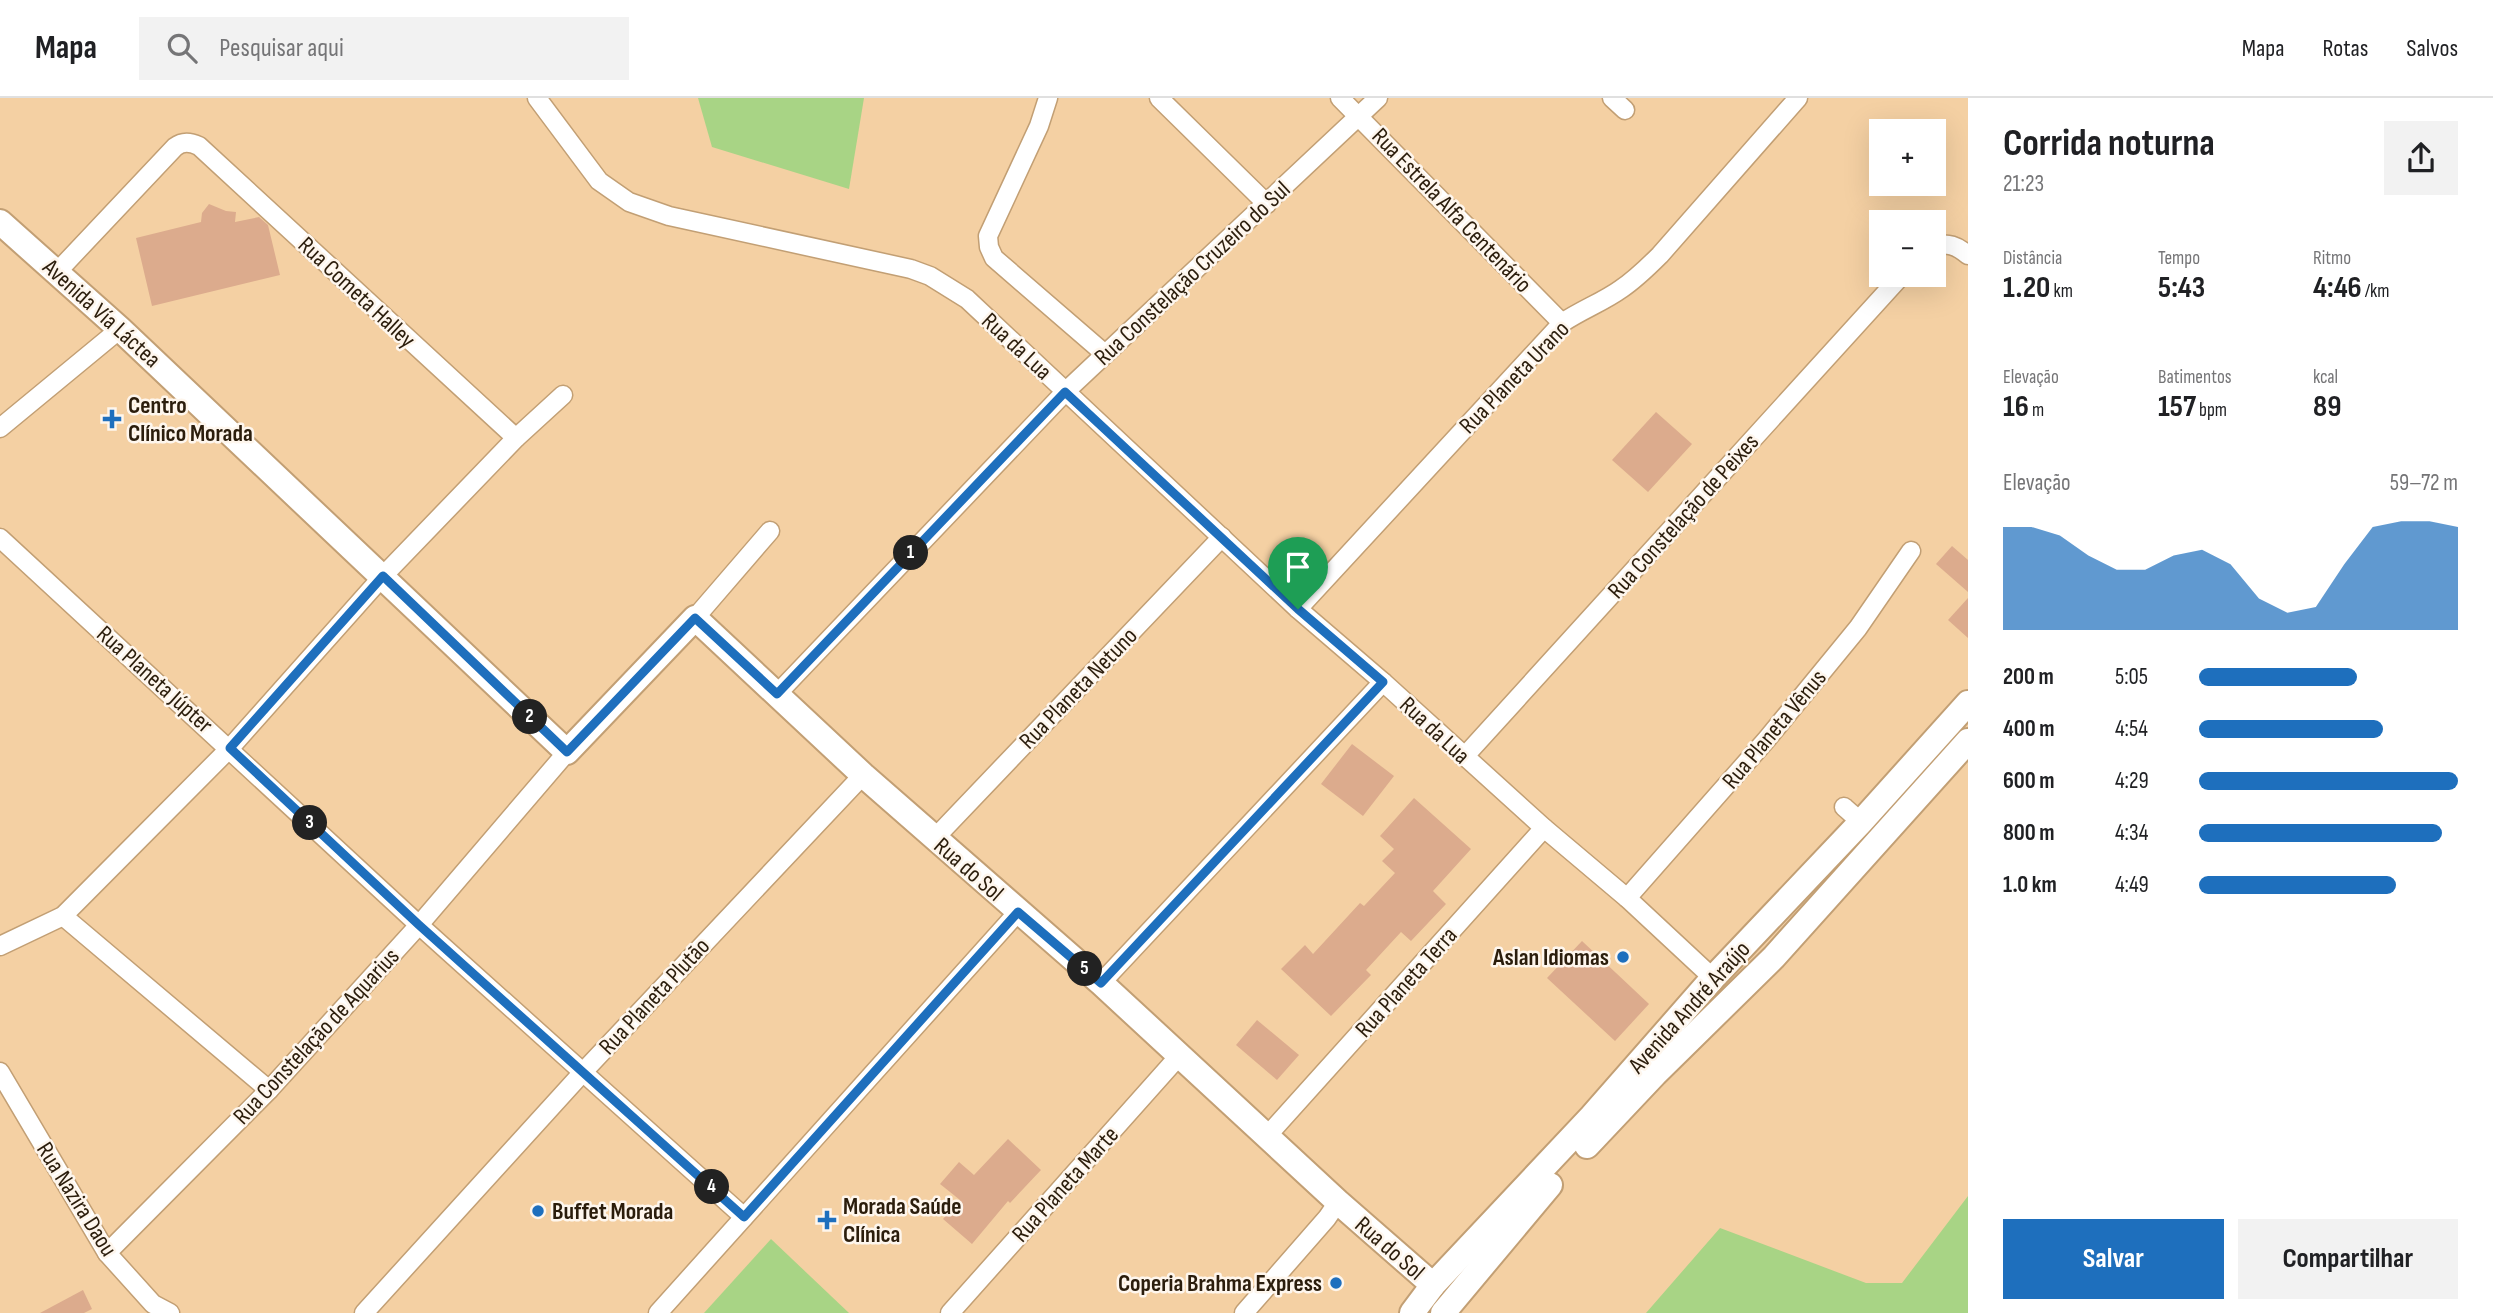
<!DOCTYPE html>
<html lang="pt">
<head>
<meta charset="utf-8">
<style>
  body { margin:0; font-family:"Sofia Sans Condensed",sans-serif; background:#f2f2f2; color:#202124; height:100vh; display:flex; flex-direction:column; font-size:26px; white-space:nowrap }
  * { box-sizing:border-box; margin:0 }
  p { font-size:23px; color:#757577 }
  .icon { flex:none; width:38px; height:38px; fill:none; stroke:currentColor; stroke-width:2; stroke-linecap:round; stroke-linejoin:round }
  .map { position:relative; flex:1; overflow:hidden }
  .side { display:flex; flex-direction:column; background:#fff; width:525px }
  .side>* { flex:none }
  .fabs { position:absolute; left:1869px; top:21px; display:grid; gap:14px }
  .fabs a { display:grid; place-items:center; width:77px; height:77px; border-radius:0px; background:#fff; box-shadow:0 7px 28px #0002; font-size:35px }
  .pin { position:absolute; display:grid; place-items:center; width:60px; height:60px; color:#fff; margin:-72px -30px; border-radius:50% 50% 50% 0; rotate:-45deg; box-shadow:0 0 7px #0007 }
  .pin .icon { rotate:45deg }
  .km { position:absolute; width:35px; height:35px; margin:-18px; border-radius:50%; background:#222; color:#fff; font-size:19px; line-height:35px; text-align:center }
  .round { display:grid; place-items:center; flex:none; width:74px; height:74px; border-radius:0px; background:#f2f2f2 }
  .overview { display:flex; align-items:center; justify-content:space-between; height:119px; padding:0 35px }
  h1 { font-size:38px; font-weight:700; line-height:52px }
  .metrics { display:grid; grid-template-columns:repeat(3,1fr); gap:10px; height:119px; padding:7px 35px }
  .metrics div { display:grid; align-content:center }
  .metrics b { font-size:30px; font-weight:700 }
  .metrics small { font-size:19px; font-weight:400 }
  .metrics p { font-size:19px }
  .chart { height:196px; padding:14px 35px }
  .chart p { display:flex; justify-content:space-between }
  .chart svg { width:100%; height:126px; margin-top:7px; fill:#1e6fbd; opacity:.7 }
  .button { display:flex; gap:14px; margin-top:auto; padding:14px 35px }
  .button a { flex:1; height:80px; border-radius:0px; background:#1e6fbd; color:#fff; font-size:28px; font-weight:700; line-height:80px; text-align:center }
  .button a+a { background:#f2f2f2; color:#202124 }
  ul { padding:0 35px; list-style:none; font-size:23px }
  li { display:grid; grid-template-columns:112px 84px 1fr; align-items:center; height:52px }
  li i { height:18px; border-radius:9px; background:#1e6fbd }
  header { display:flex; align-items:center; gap:42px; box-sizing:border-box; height:98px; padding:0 35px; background:#fff; border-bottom:2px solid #e0e0e0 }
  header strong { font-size:33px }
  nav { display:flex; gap:38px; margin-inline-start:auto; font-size:24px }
  .search { width:490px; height:63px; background:#f2f2f2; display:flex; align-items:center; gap:18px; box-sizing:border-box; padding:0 24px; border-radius:0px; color:#757577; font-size:26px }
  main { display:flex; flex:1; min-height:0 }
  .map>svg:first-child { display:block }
</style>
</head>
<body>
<header>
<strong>Mapa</strong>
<div class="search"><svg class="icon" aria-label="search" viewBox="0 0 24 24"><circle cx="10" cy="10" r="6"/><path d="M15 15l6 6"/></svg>Pesquisar aqui</div>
<nav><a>Mapa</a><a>Rotas</a><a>Salvos</a></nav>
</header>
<main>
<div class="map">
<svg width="1968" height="1215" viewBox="0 0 1968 1215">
  <rect width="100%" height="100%" fill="#f4d0a3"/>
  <!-- green -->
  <g fill="#a8d485">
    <path d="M698,0H864L849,91L712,49Z"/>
    <path d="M1968,1098V1215H1646L1720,1130L1866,1185H1902Z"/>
    <path d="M771,1141L849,1215H704Z"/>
  </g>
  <!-- building -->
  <g fill="#dcab8d">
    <path d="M209,106L226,113L236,114L235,124L259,119L268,127L280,177L152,208L136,140L201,124L202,115Z"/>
    <path d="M1656,314L1692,346L1648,394L1612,362Z"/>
    <path d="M1952,448L1968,462V494L1936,466Z"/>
    <path d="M1968,500V540L1948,522Z"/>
    <path d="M1352,646L1394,678L1363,718L1321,686Z"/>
    <path d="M1414,700L1471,751L1433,793L1446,806L1411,843L1401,834L1366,872L1371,877L1331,918L1281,871L1305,847L1313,856L1360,805L1364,808L1395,775L1382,763L1394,751L1380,738Z"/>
    <path d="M1582,843L1649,906L1615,943L1547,880Z"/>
    <path d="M1257,922L1299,957L1277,982L1236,947Z"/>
    <path d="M1008,1041L1041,1072L1010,1105L1008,1103L972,1146L943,1121L960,1102L940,1086L959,1064L974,1077Z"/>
    <path d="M83,1192L92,1211L84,1215H40Z"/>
  </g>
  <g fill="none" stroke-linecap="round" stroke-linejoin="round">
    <defs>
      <g id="street">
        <path d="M537,0L599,83L629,104L669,118L911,171L930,178L967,201L1298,511L1383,584L1544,730L1627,800L1713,880"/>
        <path d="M1048,0L1039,28L988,138L989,149L994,160L1105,256"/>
        <path d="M1159,0L1267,106"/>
        <path d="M1340,0L1562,225"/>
        <path d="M1612,0L1625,12"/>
        <path d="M1934,148C1948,144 1957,148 1968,157"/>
        <path d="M57,174L175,49C183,43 190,44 199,48L516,340"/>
        <path d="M0,330L120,231"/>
        <path d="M0,440L419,827L744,1119"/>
        <path d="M1298,511L1562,225C1581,212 1603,204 1621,191C1636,181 1648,169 1660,157L1798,0"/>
        <path d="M695,520L770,433"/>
        <path d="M777,596L1065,294L1378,0"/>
        <path d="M1464,659L1902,177"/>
        <path d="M1844,709L1861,724"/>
        <path d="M934,741L1222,439"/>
        <path d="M1627,800L1767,641L1858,530L1911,453"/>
        <path d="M63,818L269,992"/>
        <path d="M0,848L63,818L230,650L383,478L516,340L563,297"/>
        <path d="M1101,885L1383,584"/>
        <path d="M0,974L107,1155L153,1206L170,1215"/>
        <path d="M1268,1037L1544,730"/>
        <path d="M107,1155L269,992L419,827L567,654"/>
        <path d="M364,1215L584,973L863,677"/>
        <path d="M658,1215L1018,814"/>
        <path d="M950,1215L1179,958"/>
        <path d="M1244,1215L1327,1120L1338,1104"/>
      </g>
      <g id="secondary">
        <path d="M0,124L120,231L567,654L695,520L863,677L1101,885L1338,1104L1433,1187"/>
        <path d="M1587,1048L1655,976L1774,859L1968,643"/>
        <path d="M1412,1215L1433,1187L1592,1018L1713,880L1861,724L1968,605"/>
        <path d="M1443,1215L1550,1087"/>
      </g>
    </defs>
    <!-- street casing -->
    <use href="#street" stroke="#c29f74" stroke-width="21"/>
    <!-- secondary casing -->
    <use href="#secondary" stroke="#c29f74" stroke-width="28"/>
    <!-- street -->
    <use href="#street" stroke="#fff" stroke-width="18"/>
    <!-- secondary -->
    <use href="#secondary" stroke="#fff" stroke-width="24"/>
  </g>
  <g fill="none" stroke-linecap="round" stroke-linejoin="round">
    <defs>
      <path id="route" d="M1065,294L1298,511L1383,584L1101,885L1018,814L744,1119L419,827L230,650L383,478L567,654L695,520L777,596Z"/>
    </defs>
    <!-- route casing -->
    <use href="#route" stroke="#fff" stroke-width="14"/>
    <!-- route -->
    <use href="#route" stroke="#1e6fbd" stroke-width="9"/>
  </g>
  <!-- markers -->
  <g fill="#1e6fbd" stroke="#fef6ed" stroke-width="2.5">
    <path d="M108.5 310.5h7v7h7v7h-7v7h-7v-7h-7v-7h7z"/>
    <circle cx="1623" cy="859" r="7"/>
    <circle cx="538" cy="1113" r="7"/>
    <path d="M823.5 1111.5h7v7h7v7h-7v7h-7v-7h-7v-7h7z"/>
    <circle cx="1336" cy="1185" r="7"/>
  </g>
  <g text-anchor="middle" stroke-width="5" stroke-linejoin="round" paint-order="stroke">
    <!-- street labels -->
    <g font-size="24" fill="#2b1d0c" stroke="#fef6ed">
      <text transform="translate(1452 112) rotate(46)" y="8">Rua Estrela Alfa Centenário</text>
      <text transform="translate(1192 175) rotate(-43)" y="8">Rua Constelação Cruzeiro do Sul</text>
      <text transform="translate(357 194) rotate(43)" y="8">Rua Cometa Halley</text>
      <text transform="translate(102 215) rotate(42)" y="8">Avenida Vía Láctea</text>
      <text transform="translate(1017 248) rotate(43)" y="8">Rua da Lua</text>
      <text transform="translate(1514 279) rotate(-46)" y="8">Rua Planeta Urano</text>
      <text transform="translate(1683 418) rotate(-48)" y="8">Rua Constelação de Peixes</text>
      <text transform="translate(155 581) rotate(42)" y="8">Rua Planeta Júpter</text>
      <text transform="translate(1078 590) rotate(-46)" y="8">Rua Planeta Netuno</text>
      <text transform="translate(1774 631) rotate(-50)" y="8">Rua Planeta Vênus</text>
      <text transform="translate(1435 632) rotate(43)" y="8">Rua da Lua</text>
      <text transform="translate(969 771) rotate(41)" y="8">Rua do Sol</text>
      <text transform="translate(1406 884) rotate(-48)" y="8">Rua Planeta Terra</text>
      <text transform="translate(654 898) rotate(-47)" y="8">Rua Planeta Plutão</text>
      <text transform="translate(1689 909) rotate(-48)" y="8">Avenida André Araújo</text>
      <text transform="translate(316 938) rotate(-47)" y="8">Rua Constelação de Aquarius</text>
      <text transform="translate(1065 1086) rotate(-48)" y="8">Rua Planeta Marte</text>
      <text transform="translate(77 1101) rotate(58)" y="8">Rua Nazira Daou</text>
      <text transform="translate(1390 1150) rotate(41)" y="8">Rua do Sol</text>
    </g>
    <!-- poi labels -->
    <g font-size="24" font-weight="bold" fill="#2b1d0c" stroke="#fef6ed" text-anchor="start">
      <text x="128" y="315">Centro<tspan x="128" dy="28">Clínico Morada</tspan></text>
      <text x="1609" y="867" text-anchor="end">Aslan Idiomas</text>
      <text x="843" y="1116">Morada Saúde<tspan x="843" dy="28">Clínica</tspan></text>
      <text x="552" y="1121">Buffet Morada</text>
      <text x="1322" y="1193" text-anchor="end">Coperia Brahma Express</text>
    </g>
  </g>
</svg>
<div class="fabs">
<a>+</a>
<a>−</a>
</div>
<div class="pin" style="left:1298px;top:511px;background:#1e9e55"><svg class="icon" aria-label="arrive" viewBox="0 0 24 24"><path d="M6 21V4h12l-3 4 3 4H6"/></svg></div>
<b class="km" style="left:911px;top:455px">1</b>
<b class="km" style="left:530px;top:619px">2</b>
<b class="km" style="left:310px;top:725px">3</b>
<b class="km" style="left:712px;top:1089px">4</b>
<b class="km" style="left:1085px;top:871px">5</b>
</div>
<section class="side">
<div class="overview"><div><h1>Corrida noturna</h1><p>21:23</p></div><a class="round"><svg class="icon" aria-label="share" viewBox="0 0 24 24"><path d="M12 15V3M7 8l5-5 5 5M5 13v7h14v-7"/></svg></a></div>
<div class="metrics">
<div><p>Distância</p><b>1.20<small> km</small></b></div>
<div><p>Tempo</p><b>5:43</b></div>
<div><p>Ritmo</p><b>4:46<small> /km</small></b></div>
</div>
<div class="metrics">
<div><p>Elevação</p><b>16<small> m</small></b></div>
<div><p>Batimentos</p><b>157<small> bpm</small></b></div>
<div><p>kcal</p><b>89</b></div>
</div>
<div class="chart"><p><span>Elevação</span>59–72 m</p>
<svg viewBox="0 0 160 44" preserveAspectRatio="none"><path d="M0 44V8L10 8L20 11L30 18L40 23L50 23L60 18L70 16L80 21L90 33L100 38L110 36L120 21L130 8L140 6L150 6L160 8V44z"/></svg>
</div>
<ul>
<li><b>200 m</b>5:05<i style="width:61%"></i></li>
<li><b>400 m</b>4:54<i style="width:71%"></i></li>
<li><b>600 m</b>4:29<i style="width:100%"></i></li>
<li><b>800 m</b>4:34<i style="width:94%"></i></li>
<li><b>1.0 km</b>4:49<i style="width:76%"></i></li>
</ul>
<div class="button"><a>Salvar</a><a>Compartilhar</a></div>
</section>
</main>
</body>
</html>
